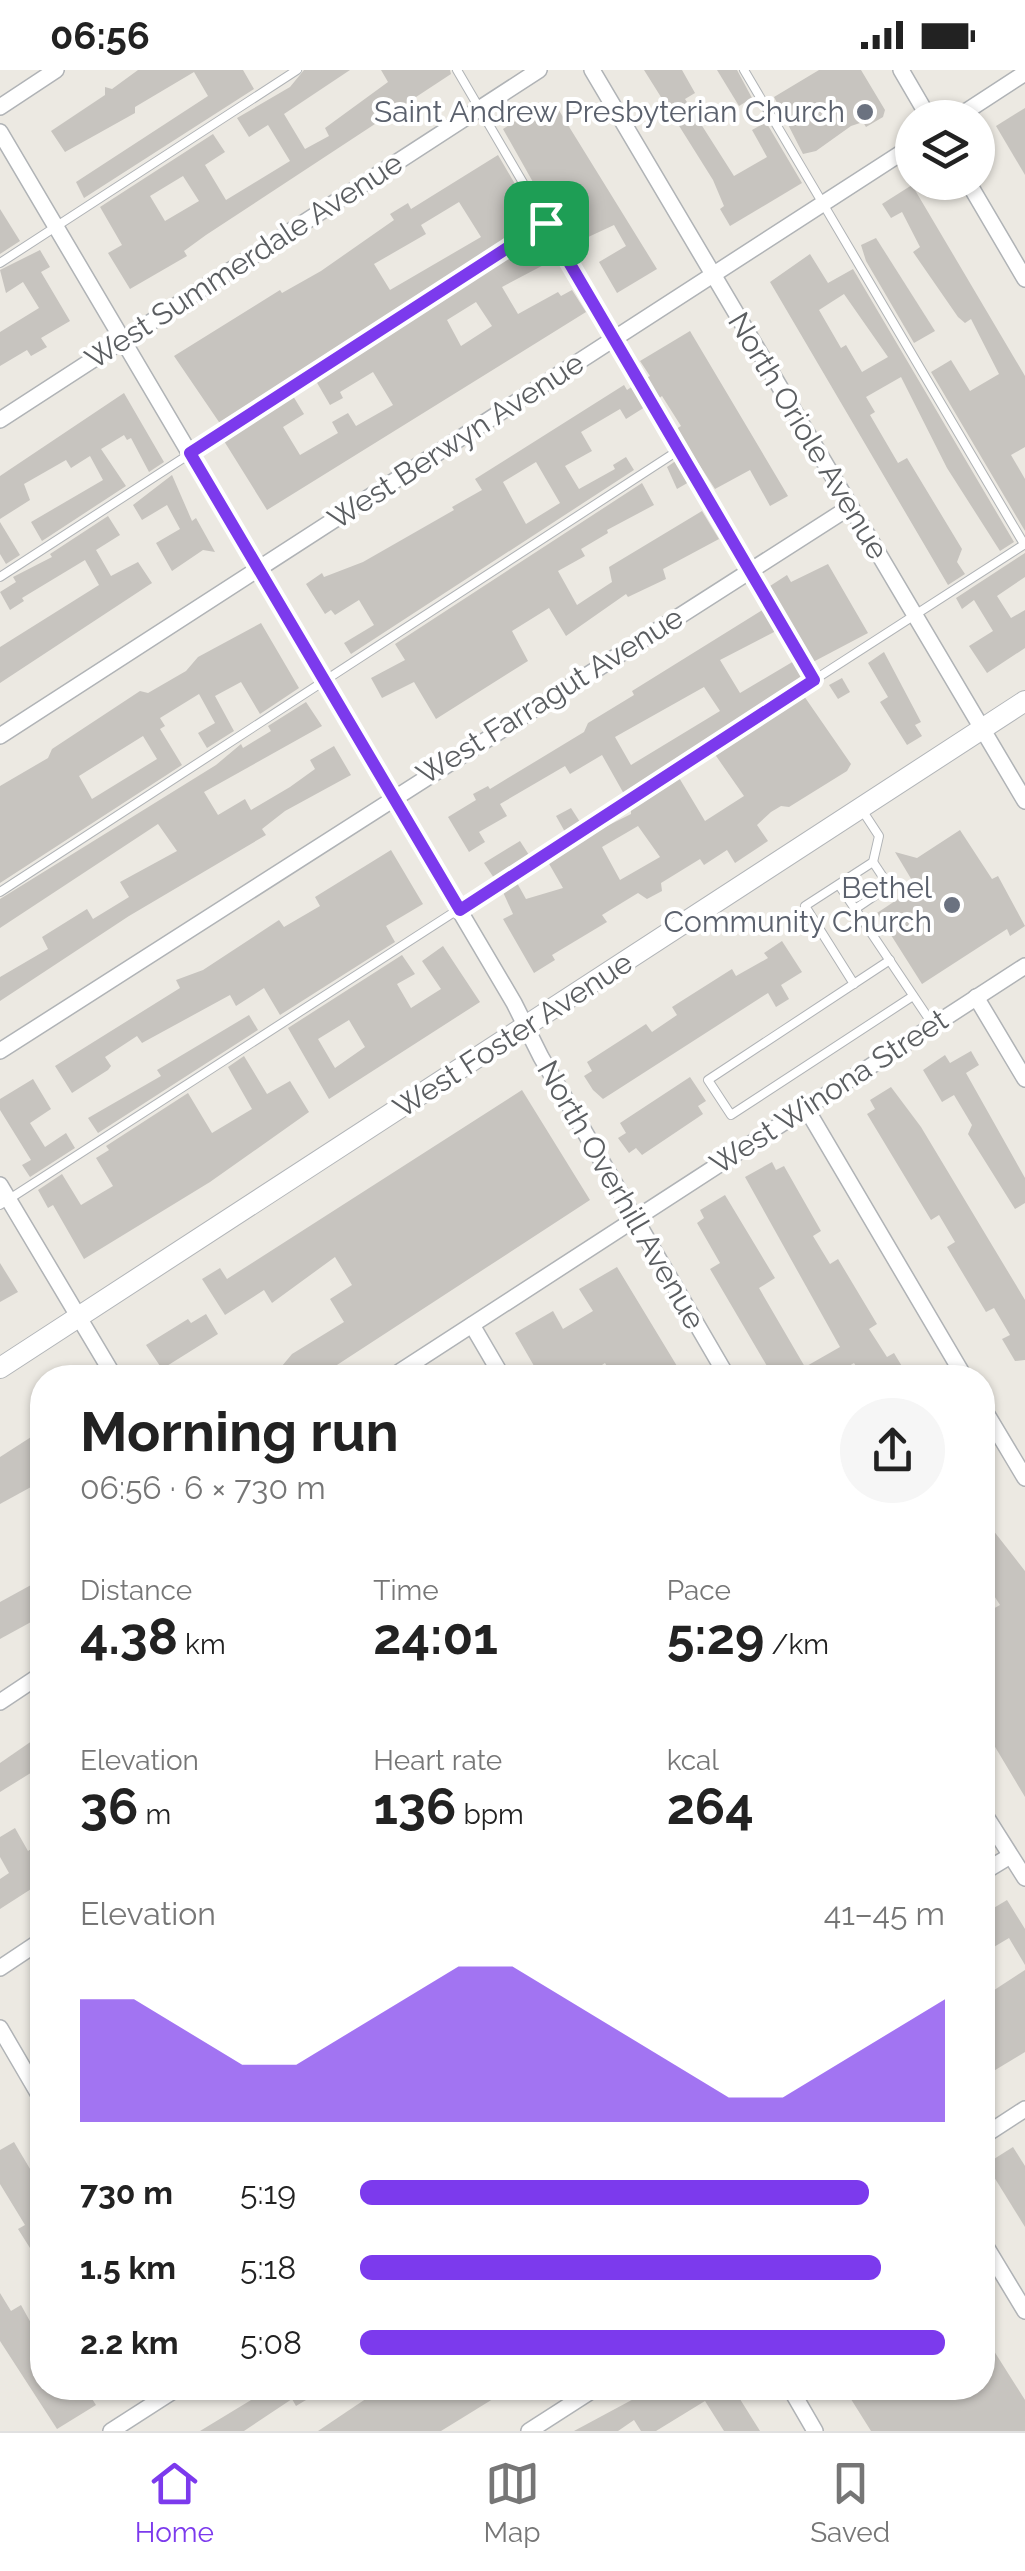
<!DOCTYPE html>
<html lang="en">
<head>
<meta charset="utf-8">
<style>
  body { margin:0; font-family:Raleway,sans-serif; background:#f6f6f6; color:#222; height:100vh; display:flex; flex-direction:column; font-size:38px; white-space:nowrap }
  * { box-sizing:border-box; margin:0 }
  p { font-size:32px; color:#767676 }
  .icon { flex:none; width:55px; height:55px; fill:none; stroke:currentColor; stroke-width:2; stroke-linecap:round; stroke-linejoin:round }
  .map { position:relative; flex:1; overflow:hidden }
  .sheet { position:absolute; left:30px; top:1295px; width:965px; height:1035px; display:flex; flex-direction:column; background:#fff; border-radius:40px; box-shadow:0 2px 8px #0004 }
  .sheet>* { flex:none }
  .tools { position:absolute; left:895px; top:30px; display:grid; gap:20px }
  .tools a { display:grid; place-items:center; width:100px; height:100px; border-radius:50%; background:#fff; box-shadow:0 2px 8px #0004; font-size:50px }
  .pin { position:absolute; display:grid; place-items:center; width:85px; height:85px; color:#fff; margin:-42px; border-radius:20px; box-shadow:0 5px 15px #0006 }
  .round { display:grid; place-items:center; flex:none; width:105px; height:105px; border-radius:52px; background:#f6f6f6 }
  .overview { display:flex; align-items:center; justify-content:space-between; height:170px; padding:0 50px }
  h1 { font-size:55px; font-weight:700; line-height:75px }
  .metrics { display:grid; grid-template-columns:repeat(3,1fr); gap:15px; height:170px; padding:10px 50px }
  .metrics div { display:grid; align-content:center }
  .metrics b { font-size:50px; font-weight:700 }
  .metrics small { font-size:28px; font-weight:400 }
  .metrics p { font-size:28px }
  .chart { height:280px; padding:20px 50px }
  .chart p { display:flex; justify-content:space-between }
  .chart svg { width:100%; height:180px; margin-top:10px; fill:#7c3aed; opacity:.7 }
  ul { padding:0 50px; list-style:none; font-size:32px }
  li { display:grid; grid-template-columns:160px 120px 1fr; align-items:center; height:75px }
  li i { height:25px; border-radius:12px; background:#7c3aed }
  .status { display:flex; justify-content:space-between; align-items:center; height:70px; padding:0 50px; background:#fff; direction:ltr }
  .status svg { height:28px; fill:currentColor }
  .tab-bar { display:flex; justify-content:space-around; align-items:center; height:140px; border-top:2px solid #e0e0e0; background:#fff; font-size:28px; color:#767676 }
  .tab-bar a { display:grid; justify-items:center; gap:5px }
  .tab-bar .on { color:#7c3aed }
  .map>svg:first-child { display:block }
</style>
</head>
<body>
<div class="status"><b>06:56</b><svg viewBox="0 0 49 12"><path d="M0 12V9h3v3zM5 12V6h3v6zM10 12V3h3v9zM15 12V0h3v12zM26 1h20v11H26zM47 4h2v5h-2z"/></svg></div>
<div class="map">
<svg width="1025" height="2361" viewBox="0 0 1025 2361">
  <rect width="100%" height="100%" fill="#ece9e2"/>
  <!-- building -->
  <g fill="#c7c4bf" fill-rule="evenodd">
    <path d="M138,0H243L254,19L84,128L76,112L208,26L194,2L135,37V43L65,82L51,61L105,25V17L112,19Z"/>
    <path d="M304,0H350L284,44L305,79L329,66L325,58L388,12L381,0H450L451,4L206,165L184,181L187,186L130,219L108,183L122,175L100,137L213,64L225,82L205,95L226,130L290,91L268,55L249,67L237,48L290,17ZM183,106L199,131L165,151L150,126Z"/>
    <path d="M644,0H682L695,23L685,29L734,106L767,87L752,60L766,52L802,113L730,156L720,139L724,136L713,110Z"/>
    <path d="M717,0H737L752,28L739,36Z"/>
    <path d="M819,0H861L885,40L883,47L866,57L863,52L851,56L816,81L803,84L774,27Z"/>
    <path d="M555,34L657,199L617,223L599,192L626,176L614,155L569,176L503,59L517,50L520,55Z"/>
    <path d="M1025,38V105L996,56Z"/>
    <path d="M498,85L536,150L221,355L174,286L280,220L282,223L321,201L394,150L390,144L408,133L411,139ZM459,132L481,167L390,220L374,194L426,164L421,155Z"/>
    <path d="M912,115L1025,306V377L1011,385L1025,409V461L931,302L951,290L970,321L999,304L971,249L965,253L958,247L913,182L920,177L902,142L891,148L882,134Z"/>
    <path d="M0,139L20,171L0,184Z"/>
    <path d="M544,163L555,189L502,217L518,244L558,222L561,226L572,220L586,242L267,440L224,371L293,326L304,344L283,357L300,385L338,363L332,352L348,343L356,356L393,335L373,302L340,322L343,328L330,335L316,311ZM476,232L492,256L461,276L447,250Z"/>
    <path d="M876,168L935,261L914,273L866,191L861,175Z"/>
    <path d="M40,180L50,197L41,202L70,251L41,268L47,277L31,286L27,280L0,296V262L39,238L23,212L6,223L0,200Z"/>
    <path d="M810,184L828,213L853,199L1014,472L1000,481L947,398L901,307L866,327L875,342L870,345L898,393L907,388L962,479L957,492L965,504L948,515L770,212ZM844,224L888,287L862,302L846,275L841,278L819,240Z"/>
    <path d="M690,261L788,426L770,436L750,400L715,419L676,359L681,356L662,326L658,329L646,308L650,306L640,291Z"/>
    <path d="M624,315L627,320L633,316L645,337L626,349L620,339L581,362L592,381L565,396L579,419L615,399L613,395L626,387L634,400L351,584L344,573L374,555L359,530L335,545L331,540L325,544L306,514L322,503L324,507L363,492L454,440L452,437L482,420L475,409ZM536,392L560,433L526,454L503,412Z"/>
    <path d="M124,323L164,392L149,402L131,368L127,370L124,365L101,379L126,416L42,471L31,452L103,410L90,386L71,398L66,390L24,414L30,430L0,449V406Z"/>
    <path d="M677,390L689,412L677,419L667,397Z"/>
    <path d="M172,405L192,451L196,448L215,482L203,480L172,501L156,473L180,459L167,435L142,450L133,435Z"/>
    <path d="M642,413L654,435L607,460L608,463L581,479L585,486L558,501L577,535L612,512L609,497L702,441L719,469L663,499L666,509L628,527L626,524L566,566L549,538L512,561L528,591L436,649L414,612L382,628L371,608L405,590L395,574Z"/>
    <path d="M108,446L120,465L96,480L111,506L138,492L152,513L0,613V577L99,515L85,490L22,528L24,531L10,540L0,522L16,512L13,507L52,487L50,484Z"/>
    <path d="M0,452L20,485L6,494L0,484Z"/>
    <path d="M1025,483V507L997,526L1011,548L1025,540V578L987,603L969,576L993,561L974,530L962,539L956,528Z"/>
    <path d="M828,494L868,563L813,592L770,516L787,505L791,512Z"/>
    <path d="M764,539L776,561L720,590L740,623L794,591L804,608L624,724L602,685L570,704L565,696L500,734L507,746L479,762L485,772L469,782L448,747L476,730L473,724L488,716L490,719L584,662L588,653L634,625L632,621ZM704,617L720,641L631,695L615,667Z"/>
    <path d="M261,553L299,618L260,644L241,612L215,626L234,661L207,678L198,663L215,653L199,624L160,648L165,656L160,659L182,695L0,813V716L48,688L52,679L140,621L148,623L186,601L198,587ZM143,666L157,689L92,729L79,706Z"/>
    <path d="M884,582L921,652L915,655L922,666L907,675L880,632L888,627L868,593Z"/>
    <path d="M842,608L850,622L838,629L829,615Z"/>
    <path d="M804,626L851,694L847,701L789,737L781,736L771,742L757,755L768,771L735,793L727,780L704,795L700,789L661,813L662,821L647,829L638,823L602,845L607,852L552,885L555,890L534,903L503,849L513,844L502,820L516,811L526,829L563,818L548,792L587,766L631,744V737L678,706L705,751L744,726L714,683ZM638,756L660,787L620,810L602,777Z"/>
    <path d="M306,632L322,656L204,722L218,745L245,729L251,740L290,717L315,699L310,690L334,676L351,705L285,741L262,759L266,765L129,846L0,931V907L48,879L42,867L87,839L93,849L129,827L120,812L177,781L158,754L0,858V829L216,695L241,674L243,678L271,661L268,656Z"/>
    <path d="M571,738L580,752L565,762L556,746Z"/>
    <path d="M960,760L992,809L998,806L1025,856L1010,866L1007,859L922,914L877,843L916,817L895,782L917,788Z"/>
    <path d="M520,771L529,785L494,808L484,793Z"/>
    <path d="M391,780L423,834L386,856L395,872L280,945L264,918L236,936L230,925L142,973L137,966L105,987L111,996L108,1000L72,1023L55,996L180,918L176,910L203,900L279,850L284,857L320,836L315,827Z"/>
    <path d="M782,871L802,902L781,915L789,929L776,937L768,923L603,1029L593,1020L584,1006L592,1001L587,992L646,954L652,962L677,945L672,937L732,899L736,906L768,888L764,883Z"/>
    <path d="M443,876L480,932L329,1029L288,958L402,885L415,904L397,914L411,938L441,919L422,891ZM349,950L365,977L335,998L318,969Z"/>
    <path d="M249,945L258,960L98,1063L88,1048L161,1006L157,1000Z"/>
    <path d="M971,981L979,995L966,1003L1025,1108V1133L1015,1139L968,1064L972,1055L954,1025L942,1032L923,1000L945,985L950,993Z"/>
    <path d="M244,986L267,1024L290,1011L309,1042L210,1112L84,1189L53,1135L48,1138L38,1120L62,1104L81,1135L113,1116L96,1088L109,1080L106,1076L188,1023L212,1063L252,1039L228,997Z"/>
    <path d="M690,1007L706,1031L698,1036L703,1044L642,1085L636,1078L629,1083L618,1068L626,1063L620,1053Z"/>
    <path d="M33,1009L51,1039L30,1053L45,1077L66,1063L75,1078L30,1107L22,1095L31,1090L0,1040V1029Z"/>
    <path d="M891,1017L921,1057L1025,1230V1290L1015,1291L1002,1269L1010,1265L994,1238L986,1242L947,1177L955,1172L939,1145L931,1150L867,1044L875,1039L870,1030Z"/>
    <path d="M522,1020L590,1130L317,1308H272L292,1284L344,1252L330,1229L352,1215L335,1187L272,1233L264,1220L225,1245L202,1209L220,1198L227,1209Z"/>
    <path d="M772,1092L776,1100L784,1096L821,1161L813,1166L830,1194L838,1189L877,1254L869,1259L887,1287L894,1283L909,1308H863L854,1293L829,1308H774L710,1199L720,1193L697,1153L704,1148L700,1140L725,1125L775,1208L759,1218L805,1297L840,1277L745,1107Z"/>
    <path d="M0,1193L18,1222L0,1232Z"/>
    <path d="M617,1197L680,1301L669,1307L614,1308L605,1293L582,1308H541L515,1263L553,1241L563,1259L593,1241L579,1219Z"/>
    <path d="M206,1244L218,1264L162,1299L146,1275L188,1249L191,1253Z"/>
    <path d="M42,1360V1411L0,1434V1387Z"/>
    <path d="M982,1446L1025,1501V1727L982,1655V1545L1000,1535L982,1507Z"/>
    <path d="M42,1509V1546L0,1569V1532Z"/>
    <path d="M42,1664V1696L0,1722V1693Z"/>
    <path d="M15,1758L28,1781L42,1772V1812L0,1839V1809L9,1803L0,1787V1767Z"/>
    <path d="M1007,1830L1025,1859V1895L1009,1868L982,1884V1845Z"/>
    <path d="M1025,1900V1982L982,2008V1928Z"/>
    <path d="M14,2072L42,2119V2197L18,2159L25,2155L0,2114V2080Z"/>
    <path d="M1013,2077L1025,2096V2157L986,2094Z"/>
    <path d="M0,2223L11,2241L21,2235L42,2273V2318H85L96,2335L57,2359L0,2271Z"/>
    <path d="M982,2262L1025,2330V2361H871L844,2318H982Z"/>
    <path d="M271,2318H326L296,2336L292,2329L244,2361H200Z"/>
    <path d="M382,2318H511L441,2361H318Z"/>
    <path d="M654,2318H733L760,2361H724L705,2331L656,2361H641L634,2350L618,2361H574Z"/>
  </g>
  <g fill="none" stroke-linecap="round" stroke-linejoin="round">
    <defs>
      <g id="lane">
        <path d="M457,0L814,610"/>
        <path d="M744,0L1024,474"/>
        <path d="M0,193L297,0"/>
        <path d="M0,507L546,153"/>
        <path d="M839,815L933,955"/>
        <path d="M0,822L679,380"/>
        <path d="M855,839L889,816L873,792"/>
        <path d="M890,890L708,1010L731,1045L913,926"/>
        <path d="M854,914L805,836L873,792L879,766L862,740"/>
        <path d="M0,1135L1025,474"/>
      </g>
      <g id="street">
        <path d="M592,0L1025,731"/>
        <path d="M901,0L929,48"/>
        <path d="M0,37L56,0"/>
        <path d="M956,48L1025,3"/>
        <path d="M0,62L514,933L541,987L728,1308"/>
        <path d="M968,112L1025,209"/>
        <path d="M0,350L539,0"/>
        <path d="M0,666L912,76"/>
        <path d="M976,927L1025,1009"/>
        <path d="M0,981L850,437"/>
        <path d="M806,1038L965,1308"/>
        <path d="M0,1115L115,1308"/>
        <path d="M472,1255L503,1308"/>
        <path d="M390,1308L1025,896"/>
        <path d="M982,1336L1025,1408"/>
        <path d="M0,1632L42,1604"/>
        <path d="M982,1740L1025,1808"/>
        <path d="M982,1803L1010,1786"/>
        <path d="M0,1898L42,1870"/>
        <path d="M0,1958L42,2030"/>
        <path d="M982,2067L1025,2039"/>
        <path d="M982,2170L1025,2241"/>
        <path d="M790,2318L815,2361"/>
        <path d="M111,2361L178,2318"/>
        <path d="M529,2361L596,2318"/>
      </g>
      <path id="secondary" d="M0,1298L1025,631"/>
    </defs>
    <!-- lane casing -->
    <use href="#lane" stroke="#b0b3b6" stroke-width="10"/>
    <!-- street casing -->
    <use href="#street" stroke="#b0b3b6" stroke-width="18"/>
    <!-- secondary casing -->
    <use href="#secondary" stroke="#b2b5b8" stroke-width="22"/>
    <!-- lane -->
    <use href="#lane" stroke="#fff" stroke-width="8"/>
    <!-- street -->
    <use href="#street" stroke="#fff" stroke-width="15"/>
    <!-- secondary -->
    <use href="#secondary" stroke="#fff" stroke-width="20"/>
  </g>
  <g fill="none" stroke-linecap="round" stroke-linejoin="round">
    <defs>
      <path id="route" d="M546,153L814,610L460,840L190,383Z"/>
    </defs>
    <!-- route casing -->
    <use href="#route" stroke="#fff" stroke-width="20"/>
    <!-- route -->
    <use href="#route" stroke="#7c3aed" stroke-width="12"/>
  </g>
  <!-- markers -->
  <g fill="#6b7280" stroke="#fff" stroke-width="4">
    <circle cx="865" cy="42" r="10"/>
    <circle cx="952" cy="835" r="10"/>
  </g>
  <g text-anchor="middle" stroke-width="8" stroke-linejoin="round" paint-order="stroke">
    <!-- worship labels -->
    <g font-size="30" fill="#5b616d" stroke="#fff" text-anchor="end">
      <text x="845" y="52">Saint Andrew Presbyterian Church</text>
      <text x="932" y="828">Bethel<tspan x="932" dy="34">Community Church</tspan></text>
    </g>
    <!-- street labels -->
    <g font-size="30" fill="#5b5e61" stroke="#fff">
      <text transform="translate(244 191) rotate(-33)" y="10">West Summerdale Avenue</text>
      <text transform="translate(808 366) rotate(59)" y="10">North Oriole Avenue</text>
      <text transform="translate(456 371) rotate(-33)" y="10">West Berwyn Avenue</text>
      <text transform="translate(550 626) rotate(-32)" y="10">West Farragut Avenue</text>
      <text transform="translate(513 965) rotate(-33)" y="10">West Foster Avenue</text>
      <text transform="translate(829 1022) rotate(-33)" y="10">West Winona Street</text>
      <text transform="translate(621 1125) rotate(60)" y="10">North Overhill Avenue</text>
    </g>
  </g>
</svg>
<div class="tools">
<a><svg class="icon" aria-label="layers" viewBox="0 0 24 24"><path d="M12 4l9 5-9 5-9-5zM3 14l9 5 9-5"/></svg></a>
</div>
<div class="pin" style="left:546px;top:153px;background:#1e9e55"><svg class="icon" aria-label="arrive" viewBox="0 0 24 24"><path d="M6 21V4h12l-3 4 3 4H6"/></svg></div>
<section class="sheet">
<div class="overview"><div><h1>Morning run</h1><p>06:56 · 6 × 730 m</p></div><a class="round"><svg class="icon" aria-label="share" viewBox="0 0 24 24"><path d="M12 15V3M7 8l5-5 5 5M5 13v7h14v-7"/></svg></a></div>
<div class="metrics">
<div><p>Distance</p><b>4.38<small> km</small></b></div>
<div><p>Time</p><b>24:01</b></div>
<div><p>Pace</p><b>5:29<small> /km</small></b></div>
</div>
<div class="metrics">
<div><p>Elevation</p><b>36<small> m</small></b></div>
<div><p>Heart rate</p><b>136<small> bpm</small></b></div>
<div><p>kcal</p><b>264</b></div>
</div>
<div class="chart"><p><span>Elevation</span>41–45 m</p>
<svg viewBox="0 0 160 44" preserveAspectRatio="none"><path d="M0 44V14L10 14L20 22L30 30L40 30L50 22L60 14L70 6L80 6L90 14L100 22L110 30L120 38L130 38L140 30L150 22L160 14V44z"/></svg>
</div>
<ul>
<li><b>730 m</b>5:19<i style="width:87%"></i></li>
<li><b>1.5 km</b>5:18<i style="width:89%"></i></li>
<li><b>2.2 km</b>5:08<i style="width:100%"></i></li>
</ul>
</section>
</div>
<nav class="tab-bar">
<a class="on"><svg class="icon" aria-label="home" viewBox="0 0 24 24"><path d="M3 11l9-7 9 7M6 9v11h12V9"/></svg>Home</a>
<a><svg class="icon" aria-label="map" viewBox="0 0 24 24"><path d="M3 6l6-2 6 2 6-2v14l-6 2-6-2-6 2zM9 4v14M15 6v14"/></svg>Map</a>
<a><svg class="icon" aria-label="saved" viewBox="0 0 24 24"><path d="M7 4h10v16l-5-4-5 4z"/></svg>Saved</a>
</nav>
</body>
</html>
